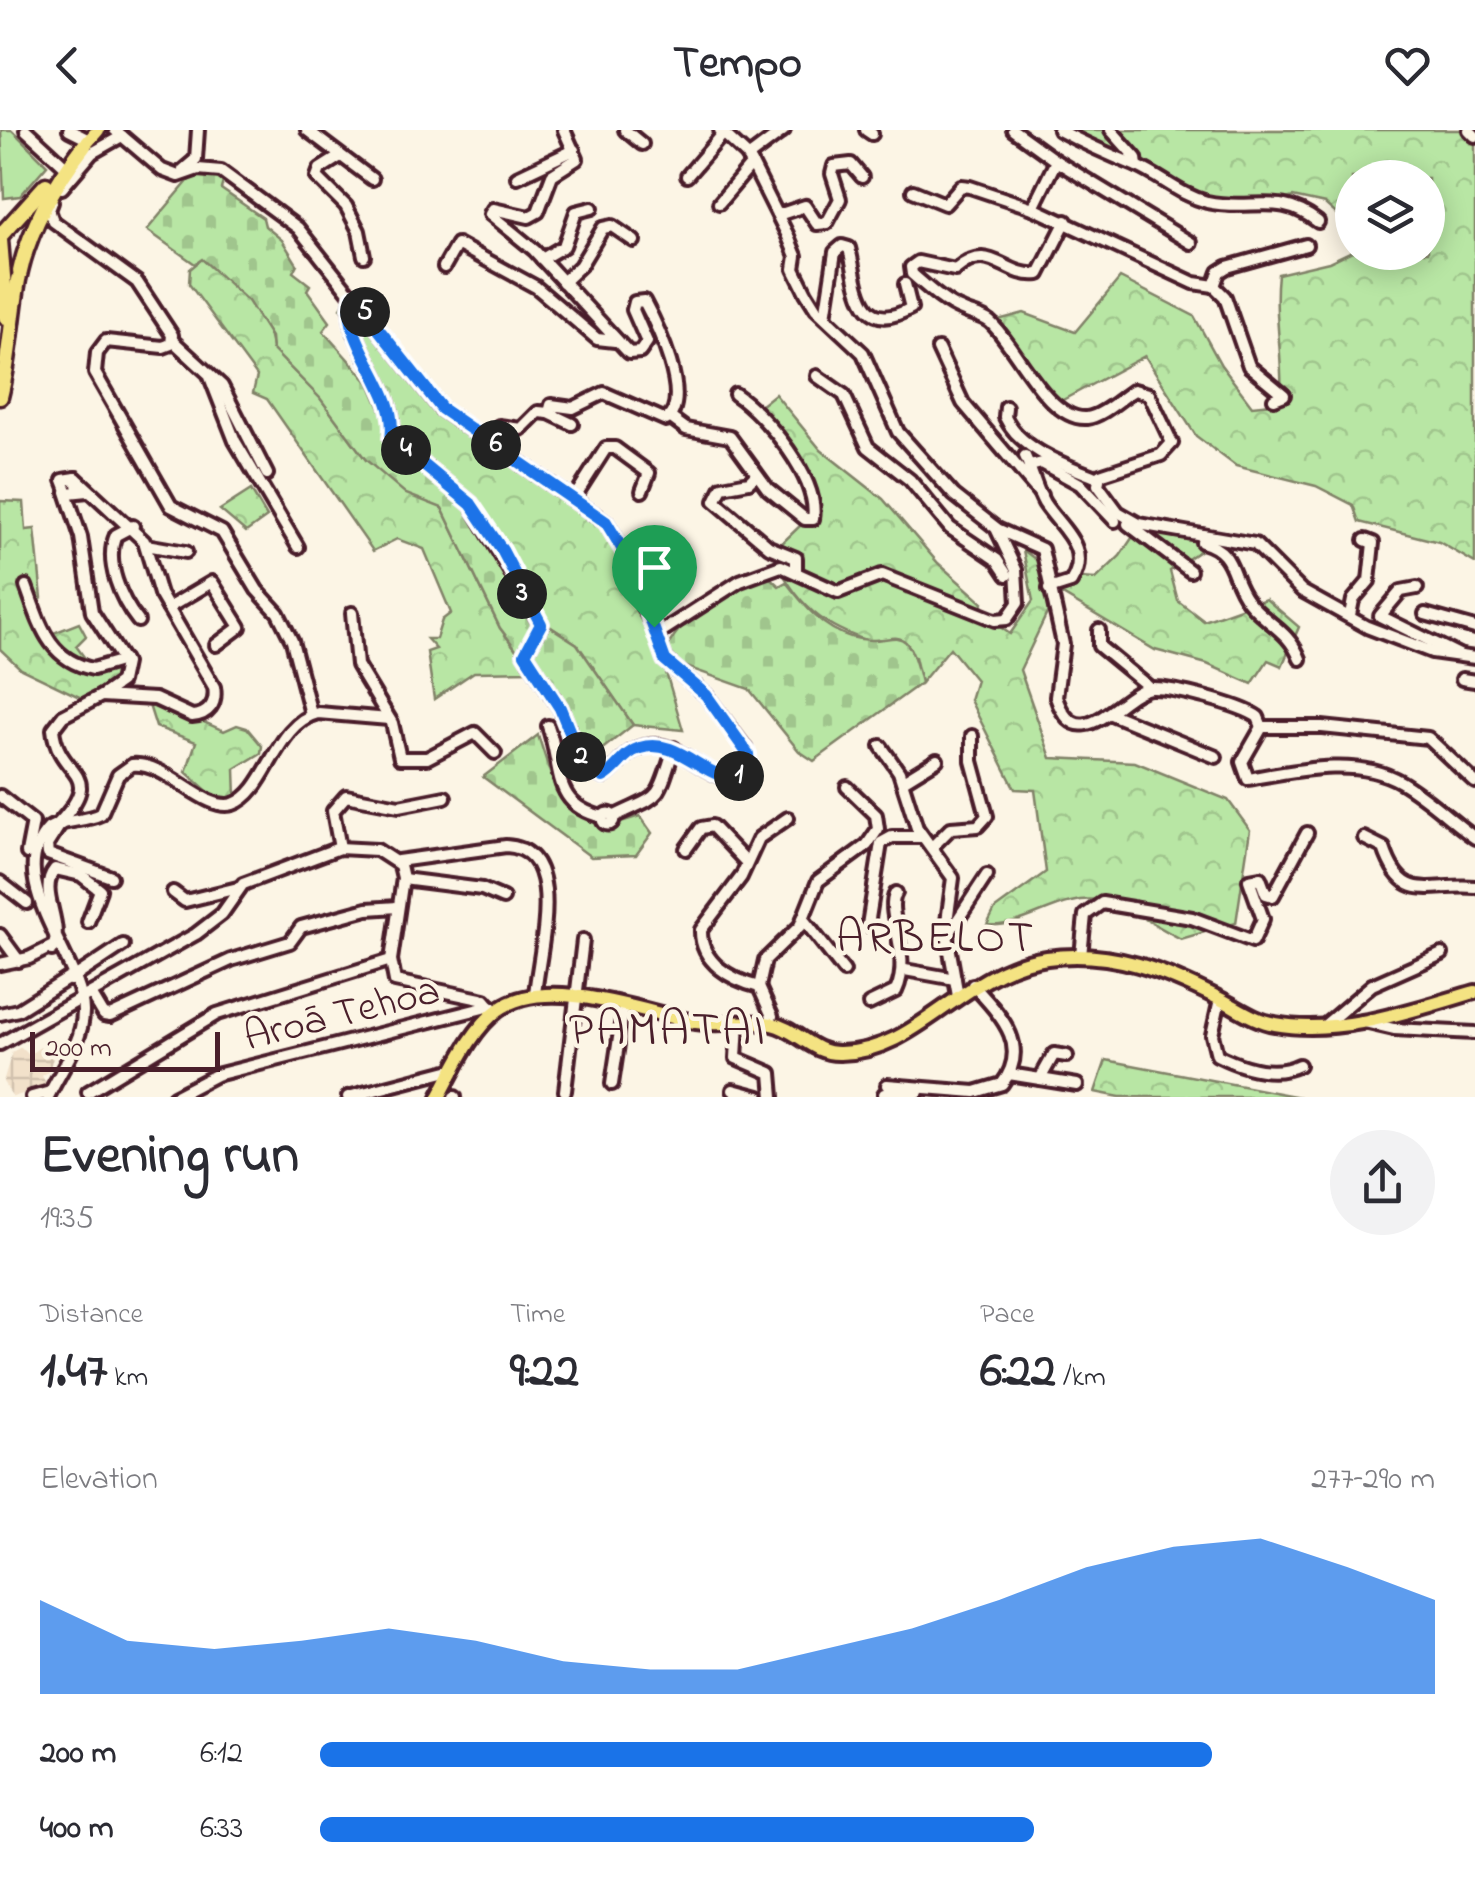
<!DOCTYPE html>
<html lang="en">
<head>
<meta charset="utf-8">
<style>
  body { margin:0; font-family:"Indie Flower",sans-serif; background:#f2f2f3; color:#2b2b33; height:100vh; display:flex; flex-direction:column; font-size:38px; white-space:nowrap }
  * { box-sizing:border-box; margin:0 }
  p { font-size:32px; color:#7c7c81 }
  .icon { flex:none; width:55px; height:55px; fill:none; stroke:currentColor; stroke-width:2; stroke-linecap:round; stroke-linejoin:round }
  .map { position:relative; height:967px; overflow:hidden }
  .drawer { display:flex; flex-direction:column; background:#fff; flex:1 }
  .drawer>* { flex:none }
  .tools { position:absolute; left:1335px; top:30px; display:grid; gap:20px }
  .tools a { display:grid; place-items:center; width:110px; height:110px; border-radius:50%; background:#fff; box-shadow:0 5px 25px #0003; font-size:50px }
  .scale { position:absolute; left:30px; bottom:25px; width:190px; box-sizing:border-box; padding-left:10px; border:5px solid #4a1f2b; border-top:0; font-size:28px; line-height:35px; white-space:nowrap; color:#4a1f2b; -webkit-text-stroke:8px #fcf5e5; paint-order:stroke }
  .pin { position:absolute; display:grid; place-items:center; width:85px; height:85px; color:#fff; margin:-102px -42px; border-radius:50% 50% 50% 0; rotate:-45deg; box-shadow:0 0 10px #0007 }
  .pin .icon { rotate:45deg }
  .km { position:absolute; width:50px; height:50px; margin:-25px; border-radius:50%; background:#222; color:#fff; font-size:28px; line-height:50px; text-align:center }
  .round { display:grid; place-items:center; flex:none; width:105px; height:105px; border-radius:52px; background:#f2f2f3 }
  .summary { display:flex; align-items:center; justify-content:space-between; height:170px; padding:0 40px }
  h1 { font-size:55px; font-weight:800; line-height:75px }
  .stats { display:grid; grid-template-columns:repeat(3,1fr); gap:15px; height:170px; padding:10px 40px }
  .stats div { display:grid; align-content:center }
  .stats b { font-size:50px; font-weight:800 }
  .stats small { font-size:28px; font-weight:400 }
  .stats p { font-size:28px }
  .chart { height:280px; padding:20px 40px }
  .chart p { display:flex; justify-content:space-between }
  .chart svg { width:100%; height:180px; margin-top:10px; fill:#1a73e8; opacity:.7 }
  ul { padding:0 40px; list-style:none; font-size:32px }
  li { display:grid; grid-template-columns:160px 120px 1fr; align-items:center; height:75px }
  li i { height:25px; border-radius:12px; background:#1a73e8 }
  header { display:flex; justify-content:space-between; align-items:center; height:130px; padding:0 40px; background:#fff; font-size:45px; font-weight:800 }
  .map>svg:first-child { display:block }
</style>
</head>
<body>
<header><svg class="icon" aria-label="back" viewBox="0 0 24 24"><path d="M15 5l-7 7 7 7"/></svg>Tempo<svg class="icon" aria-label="heart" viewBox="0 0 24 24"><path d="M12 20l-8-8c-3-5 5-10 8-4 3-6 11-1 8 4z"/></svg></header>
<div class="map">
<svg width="1475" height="967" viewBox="0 0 1475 967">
  <defs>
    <pattern id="industrial-grid" width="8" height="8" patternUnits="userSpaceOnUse" patternTransform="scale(2.5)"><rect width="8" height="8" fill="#f2e1ca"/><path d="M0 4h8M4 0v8" fill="none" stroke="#d1c1ae"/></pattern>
    <pattern id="forest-crowns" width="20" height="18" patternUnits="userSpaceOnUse" patternTransform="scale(2.5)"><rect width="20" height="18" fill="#b8e6a4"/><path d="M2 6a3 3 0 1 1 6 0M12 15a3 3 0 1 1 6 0" fill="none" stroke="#a0c58d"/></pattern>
    <pattern id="cemetery-stones" width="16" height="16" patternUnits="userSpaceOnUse" patternTransform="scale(2.5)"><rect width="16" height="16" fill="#b8e6a4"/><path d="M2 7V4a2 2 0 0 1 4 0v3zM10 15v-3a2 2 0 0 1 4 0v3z" fill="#a0c58d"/></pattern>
  </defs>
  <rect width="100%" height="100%" fill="#fcf5e5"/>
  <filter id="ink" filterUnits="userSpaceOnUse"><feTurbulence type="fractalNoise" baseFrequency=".01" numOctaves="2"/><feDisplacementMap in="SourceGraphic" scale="20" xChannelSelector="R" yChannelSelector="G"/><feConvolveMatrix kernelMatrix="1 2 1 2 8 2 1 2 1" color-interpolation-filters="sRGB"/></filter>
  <g filter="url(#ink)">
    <!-- industrial -->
    <path fill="url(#industrial-grid)" d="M21,917L29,925L40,917L44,922L47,919L53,928L49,941L42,946L48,956L13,967L3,952L12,922Z"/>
    <!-- forest -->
    <g fill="url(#forest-crowns)" stroke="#818268" stroke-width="2.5">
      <path d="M1060,0H1464L1475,5V433L1439,412L1359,392L1353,375L1316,356L1236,336L1196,306L1145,226L1059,272L998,190L1024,183L1075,202L1120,148L1194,186L1221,235L1252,276L1281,273C1284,229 1273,188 1278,144L1329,132L1352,121L1428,122V48H1352V98L1325,74L1293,67L1256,78L1191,67Z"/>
      <path d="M202,129C230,150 269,181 272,219L320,268L366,330L442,378L500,498L532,541L474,542L434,569L427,522L436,519L427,509H436L442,490L451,483L424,419L397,409L373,421L267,269L253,263L257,246L189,154L190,139Z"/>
      <path d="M350,163L437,275L615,398L632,428L683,600L633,595L577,514L543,492L394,311L400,303L385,259L341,178Z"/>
      <path d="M775,264L821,320L883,369L938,433L983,473L980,481L881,440L841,458L801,440L803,423L780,415L803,393L817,391L796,328L760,276Z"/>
      <path d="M251,360L267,387L246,402L220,380Z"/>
      <path d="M0,371L24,372L26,400L35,399L42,468L37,477L46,506L79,493L86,506L76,516L98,546L122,536L129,539L119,560L94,574L21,539L0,519Z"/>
      <path d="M1140,396L1220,407L1170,441L1178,471L1204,491L1266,469L1299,497L1282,536L1268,530L1252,554L1207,534L1155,520L1056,461L1080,448L1096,449L1120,426Z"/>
      <path d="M1023,420L1043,435L1049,479L1020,540L1051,628L1135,632L1228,670L1250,700L1236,793L1181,809C1157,797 1128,776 1102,771C1062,762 1026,799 987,795L995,779L1046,742L1035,660L1015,659L970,570L976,550L950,518L921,553L915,527C854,505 812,501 780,438L831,462L885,450L996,494L1010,504L1033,471Z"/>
      <path d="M156,571L224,601L237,595L247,598L262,616L261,623L235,639L236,668L213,666L186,642L196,612L156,597L149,575Z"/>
      <path d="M1106,930L1300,967H1120L1095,962Z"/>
    </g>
    <!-- cemetery -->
    <g fill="url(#cemetery-stones)" stroke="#818268" stroke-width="2.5">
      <path d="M195,43H210L223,52L221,59L263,88L265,96L282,110L297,134L293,142L310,155L307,160L330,192L323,201L369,253L394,311L469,374L543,492L577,514L633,595L596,624L500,498L442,378L406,364L366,330L320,268L272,219L271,207L248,171L202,129L195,134L147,100Z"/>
      <path d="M766,444L779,456L786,452C804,475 821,498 851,507C896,520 905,481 921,553L814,631L799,621L749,559L681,535L667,518C686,480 729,461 766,444Z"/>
      <path d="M538,605L556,661L572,682L608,696L640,686L652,703L636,725L591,727L483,647Z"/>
    </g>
    <!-- park -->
    <path fill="#b8e6a4" stroke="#818268" stroke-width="2.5" d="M1,0H12L47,35L20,66L4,68Z"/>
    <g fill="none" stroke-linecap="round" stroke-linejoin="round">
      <defs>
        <g id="minor">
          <path d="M26,0L65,36"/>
          <path d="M69,0L89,10"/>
          <path d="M115,0L162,40L178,46L198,39L221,41L298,98L441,279L606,392L629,430L643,477L654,497L664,500L740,451L781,436L838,462L882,445L995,490L1007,489L1018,473L1016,440L996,398L954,365L898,302L863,223L816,179L806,163L794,139L796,126L787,104L748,26L720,0"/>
          <path d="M307,0L372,49"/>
          <path d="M564,0L577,29L552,45L538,82L529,87L493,79L490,84L534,120L629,223L640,222L647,212L633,180L635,172L644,171C657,195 693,269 666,290L604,263L573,278L551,275L549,283L572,294"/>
          <path d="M625,0L642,14"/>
          <path d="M866,0L872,4"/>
          <path d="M1013,0L1056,31L1033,78L1194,153L1214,156"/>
          <path d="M1059,0C1085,14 1110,25 1137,36C1162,47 1180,65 1207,72C1252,82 1278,61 1318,92"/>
          <path d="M1111,0L1136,28L1137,36"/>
          <path d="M1469,0L1475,6"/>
          <path d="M339,27L320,39L317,47L346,76L359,101L364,126"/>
          <path d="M748,27L784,0"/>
          <path d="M1056,31L1191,113"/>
          <path d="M183,40L196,29L198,0"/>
          <path d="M687,46L723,4"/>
          <path d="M517,47L574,20"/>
          <path d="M62,58L92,23L122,6"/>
          <path d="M913,61L945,74L961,56L970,57L1033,78"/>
          <path d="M52,72L49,80L53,91L137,152L172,205L171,214L163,217L106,211L97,223L95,243L171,376L222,402L257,460L278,483L292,511L311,584"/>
          <path d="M719,73L752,34"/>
          <path d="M778,85L805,76L817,94L827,93L840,69L832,44L834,36L851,34L862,47"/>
          <path d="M1066,91L1039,144C1003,148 991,109 955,140L918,132L911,137L912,144C926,156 944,173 962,180C972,185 981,185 990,192C1016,215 1047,291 1087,288C1103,286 1121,268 1134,260L1149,264L1172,313L1161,325L1100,345L1098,355L1118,382L1139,394L1255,414L1302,461L1367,497L1432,522L1475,528"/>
          <path d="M542,129L564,116L576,82L592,78"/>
          <path d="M444,137L457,114L536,157L597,209L615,211"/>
          <path d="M563,152L580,136L603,98L612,96L634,111"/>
          <path d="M1214,156L1225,167L1249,236L1284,265L1274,269"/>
          <path d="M1214,156L1219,142L1227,137L1306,115"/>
          <path d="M353,167C338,210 401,259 391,308L471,374L541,495L525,524L560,578L584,637L603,647C616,641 620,627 633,621C674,598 698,649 736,648L749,636L745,618L706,565L665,530L654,497"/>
          <path d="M825,187L835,122L842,116L849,118C858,153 858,208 911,178L905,154"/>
          <path d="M172,210L222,256L267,344"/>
          <path d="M938,219L963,273L1041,365"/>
          <path d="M817,246L844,265L868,317L910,350L950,398L997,430L1007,445"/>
          <path d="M210,247L235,311L298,417"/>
          <path d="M1006,277L1005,287C1020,320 1066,335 1098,348"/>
          <path d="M671,288L686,299L730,307L768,359L805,389H813C820,350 766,285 735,264"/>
          <path d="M499,296L521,299L538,282L549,283"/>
          <path d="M1025,326C1032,341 1036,359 1044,373C1061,399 1092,418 1071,452L1049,459"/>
          <path d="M1030,336L1042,333L1080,354L1115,391"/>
          <path d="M756,345L749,352L722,357L715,371L769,417L796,428V441"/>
          <path d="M78,359L76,348L63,350L68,363L88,361"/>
          <path d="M66,362L81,407L92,482L125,533L121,552L101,566L155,569L192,586C209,585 217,573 214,557L160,464L144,411L76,348"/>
          <path d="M574,368L606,318H615L649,343L642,361"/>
          <path d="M1128,394L1190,441"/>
          <path d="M133,396L116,405C104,432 121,470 138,491"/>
          <path d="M997,399L1042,419L1063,514L1056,567C1078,633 1122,560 1151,558C1172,557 1241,575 1258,587L1262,597"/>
          <path d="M1202,412C1237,422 1229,447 1248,471C1265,493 1289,500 1300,529"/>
          <path d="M146,415L186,422"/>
          <path d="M26,456C40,494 48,530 93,539L124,530"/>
          <path d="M1417,458L1401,461L1380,486L1461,526"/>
          <path d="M168,478L212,452L240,497L216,515"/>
          <path d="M352,483L357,535L392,593L400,628H427L475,603L495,623"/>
          <path d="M1425,484L1475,498"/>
          <path d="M1350,485L1353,470L1369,451L1373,413L1365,410"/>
          <path d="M1099,500V516L1150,558"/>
          <path d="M1462,549L1475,551"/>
          <path d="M1111,584L1216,627"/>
          <path d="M548,596C563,637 550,675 603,687"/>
          <path d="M1262,597L1242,632L1248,649C1294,641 1358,626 1401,652C1427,667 1450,690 1475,708"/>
          <path d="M1262,597H1322L1428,608L1475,652"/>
          <path d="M881,616L899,642L917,698L953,748L946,799L958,866"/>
          <path d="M903,651L937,630"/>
          <path d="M0,666L33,692L27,723"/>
          <circle cx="608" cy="689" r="5.5"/>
          <path d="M613,687C662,663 656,675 674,618"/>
          <path d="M61,693L47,715L48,724L111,747"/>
          <path d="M58,694C108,640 58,649 53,599L63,586L101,566"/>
          <path d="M1364,708L1384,718C1403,775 1429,753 1475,757"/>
          <path d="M932,717L951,698L978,696L987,686L972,631V606"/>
          <path d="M340,718L333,681L346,666L399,676L445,667"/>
          <path d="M686,719L701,698L712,696L746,732"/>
          <path d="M398,731L506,716C570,719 538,824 535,865"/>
          <path d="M403,749L482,759L503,768"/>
          <path d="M0,752L27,773"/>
          <path d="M173,762L185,771L238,758"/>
          <path d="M803,789L844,841"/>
          <path d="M868,795L881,713L892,707H922"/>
          <path d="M0,805L19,831"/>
          <path d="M947,806L987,745"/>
          <path d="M52,820C66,793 36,762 55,739L81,745L100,760L88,792"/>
          <path d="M1081,826L1085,785L1102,773L1192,788L1253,811L1263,789L1249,750L1260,748L1266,764L1273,766L1307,703"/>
          <path d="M0,834L29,828L51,817"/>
          <path d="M905,840L955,849"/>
          <path d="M70,850L123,815"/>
          <path d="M759,857L765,830L800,796L818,751L867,715L878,699L876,685L847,657"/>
          <path d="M92,865L104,885L110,886L231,830L290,812L301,797L367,779L398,777"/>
          <path d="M1220,869L1212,905L1217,925C1241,937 1273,948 1299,935"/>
          <path d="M869,874L896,861C913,826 884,782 896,763"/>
          <path d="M0,884L18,880L69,848"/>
          <path d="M1364,892L1394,899L1475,903"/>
          <path d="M738,893L736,928L771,943L773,967"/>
          <path d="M769,894L772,886L759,857C732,850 700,833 701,800L741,747L759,708L788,688"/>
          <path d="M1325,895L1372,855L1442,824"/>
          <path d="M0,914L196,804L222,784L243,754L339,718L377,720L400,735L403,748L391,830L395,851L485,870L495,882"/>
          <path d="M1009,944L1040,949L1054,924L1067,926"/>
          <path d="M1040,949L1077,955"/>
          <path d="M612,954L624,875"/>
          <path d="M887,955L975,962L1002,954C1032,915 999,884 973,855"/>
          <path d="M733,960L759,967"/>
          <path d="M565,961L583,810"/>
          <path d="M88,962L217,884L391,830"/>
          <path d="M884,964L918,962"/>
          <path d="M32,967L50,962"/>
          <path d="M48,967C60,941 83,912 83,882C84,831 0,749 49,698C65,689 85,692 101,684L118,645L132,635C166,631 205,683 233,674C268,662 274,594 318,583L389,589"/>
          <path d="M174,967L216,945L491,876"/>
          <path d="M348,967L455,939"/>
          <path d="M454,967H455"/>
        </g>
        <g id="major">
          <path d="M78,23L98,0"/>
          <path d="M439,967C455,938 471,900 498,880C544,845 638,880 689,891C716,897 744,889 772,894C797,899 812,924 840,923C919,922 962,840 1047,828C1111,819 1165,841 1220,869C1238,878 1255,891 1275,894C1341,906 1412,880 1475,862"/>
        </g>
        <g id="highway">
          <path d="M0,106L46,55"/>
          <path d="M3,146L6,187"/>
          <path d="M0,267C10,228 11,189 18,150C28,100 53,56 84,16"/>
        </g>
      </defs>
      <!-- minor casing -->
      <use href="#minor" stroke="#4a1f2b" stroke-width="18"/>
      <!-- major casing -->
      <use href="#major" stroke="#4a1f2b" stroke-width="20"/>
      <!-- highway casing -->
      <use href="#highway" stroke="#4a1f2b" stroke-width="21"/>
      <!-- minor -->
      <use href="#minor" stroke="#fcf5e5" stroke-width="10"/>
      <!-- major -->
      <use href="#major" stroke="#f4e382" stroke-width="12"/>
      <!-- highway -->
      <use href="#highway" stroke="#f4e382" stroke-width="14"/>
      <defs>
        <path id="highway-bridge" d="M0,110L3,146"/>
      </defs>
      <!-- highway-bridge casing -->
      <use href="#highway-bridge" stroke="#4a1f2b" stroke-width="21" stroke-linecap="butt"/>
      <!-- highway-bridge -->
      <use href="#highway-bridge" stroke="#f4e382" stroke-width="14"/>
    </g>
  </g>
  <g fill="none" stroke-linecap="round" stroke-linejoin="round" filter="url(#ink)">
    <defs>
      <path id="route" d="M353,167L442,279L606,392L629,430L665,530L706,565L748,624L749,636L741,644C711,659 681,605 640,618C623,623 618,639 603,647L584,637L560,578L525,524L541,494L502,420L471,374L391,308C400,259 338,210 353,167Z"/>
    </defs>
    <!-- route casing -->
    <use href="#route" stroke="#fff" stroke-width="20"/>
    <!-- route -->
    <use href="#route" stroke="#1a73e8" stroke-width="12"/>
  </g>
  <g text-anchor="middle" stroke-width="9" stroke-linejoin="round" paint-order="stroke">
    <!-- street labels -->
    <g font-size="42" fill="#4a1f2b" stroke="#fcf5e5">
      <text transform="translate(341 881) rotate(-14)" y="15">Aroā Tehoa</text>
    </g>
    <!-- neighbourhood labels -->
    <g font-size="45" letter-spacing="2.5" fill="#4a1f2b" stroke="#fcf5e5">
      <text x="936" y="821">ARBELOT</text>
    </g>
    <!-- quarter labels -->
    <g font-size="48" letter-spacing="2.5" fill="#4a1f2b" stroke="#fcf5e5">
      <text x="668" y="914">PAMATAI</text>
    </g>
  </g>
</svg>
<div class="tools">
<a><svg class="icon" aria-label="layers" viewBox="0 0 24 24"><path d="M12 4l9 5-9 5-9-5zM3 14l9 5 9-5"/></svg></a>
</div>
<div class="scale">200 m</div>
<div class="pin" style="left:654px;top:497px;background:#1e9e55"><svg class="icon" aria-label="arrive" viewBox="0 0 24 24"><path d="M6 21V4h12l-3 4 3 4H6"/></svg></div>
<b class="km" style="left:739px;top:646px">1</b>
<b class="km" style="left:581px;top:627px">2</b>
<b class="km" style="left:522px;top:464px">3</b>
<b class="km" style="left:406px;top:320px">4</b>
<b class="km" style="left:365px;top:182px">5</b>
<b class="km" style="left:496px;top:315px">6</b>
</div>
<section class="drawer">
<div class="summary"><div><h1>Evening run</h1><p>19:35</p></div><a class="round"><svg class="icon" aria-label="share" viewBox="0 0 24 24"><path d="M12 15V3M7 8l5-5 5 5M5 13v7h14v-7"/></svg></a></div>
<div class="stats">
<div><p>Distance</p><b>1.47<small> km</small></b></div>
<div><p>Time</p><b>9:22</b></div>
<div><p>Pace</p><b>6:22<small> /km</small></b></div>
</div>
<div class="chart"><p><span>Elevation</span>277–290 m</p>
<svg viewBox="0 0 160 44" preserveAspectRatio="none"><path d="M0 44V21L10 31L20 33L30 31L40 28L50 31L60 36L70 38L80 38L90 33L100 28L110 21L120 13L130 8L140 6L150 13L160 21V44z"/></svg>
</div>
<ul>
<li><b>200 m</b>6:12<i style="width:80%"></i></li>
<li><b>400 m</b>6:33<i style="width:64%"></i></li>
</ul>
</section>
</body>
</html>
